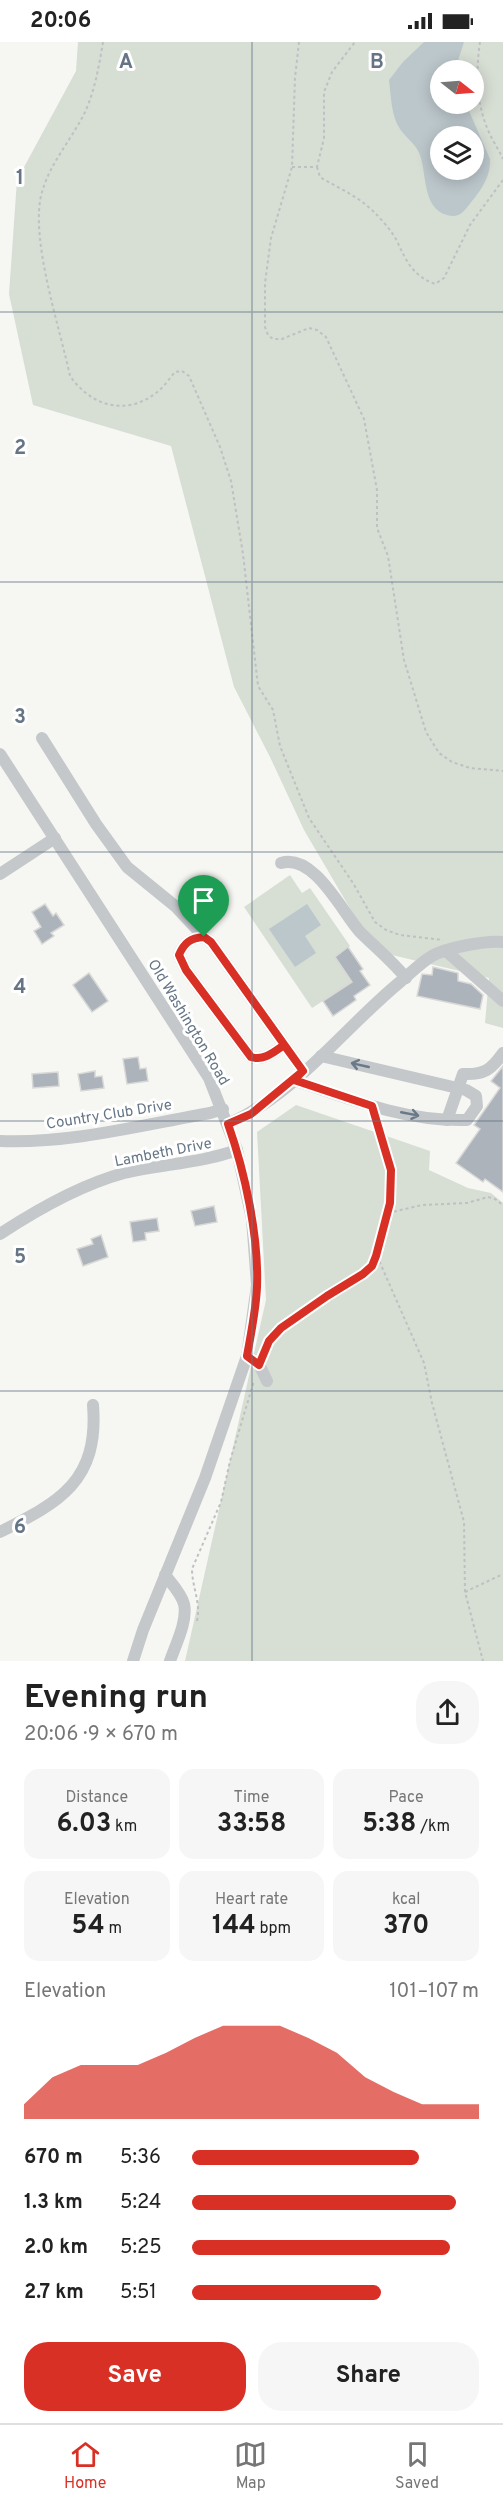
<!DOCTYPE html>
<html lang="en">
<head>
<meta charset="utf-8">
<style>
  body { margin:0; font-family:Overpass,sans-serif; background:#f6f6f6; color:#222; height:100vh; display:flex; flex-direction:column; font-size:22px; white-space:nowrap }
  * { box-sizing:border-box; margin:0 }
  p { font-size:20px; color:#767676 }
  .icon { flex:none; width:33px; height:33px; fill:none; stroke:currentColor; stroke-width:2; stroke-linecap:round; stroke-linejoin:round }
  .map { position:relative; height:1619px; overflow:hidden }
  .sheet { display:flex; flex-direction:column; background:#fff; flex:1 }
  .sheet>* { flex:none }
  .needle { width:39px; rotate:107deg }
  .buttons { position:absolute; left:430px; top:18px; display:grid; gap:12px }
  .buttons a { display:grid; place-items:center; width:54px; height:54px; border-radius:50%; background:#fff; box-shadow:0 3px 15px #0003; font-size:30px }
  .pin { position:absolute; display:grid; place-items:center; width:51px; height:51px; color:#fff; margin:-62px -26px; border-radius:50% 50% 50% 0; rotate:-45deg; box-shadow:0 0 6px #0007 }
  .pin .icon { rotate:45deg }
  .round { display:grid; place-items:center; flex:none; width:63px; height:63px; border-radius:24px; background:#f6f6f6 }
  .summary { display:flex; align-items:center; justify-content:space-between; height:102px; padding:0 24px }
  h1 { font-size:33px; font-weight:700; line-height:45px }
  .figures { display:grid; grid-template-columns:repeat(3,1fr); gap:9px; height:102px; padding:6px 24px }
  .figures div { display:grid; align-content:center; border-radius:15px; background:#f6f6f6; text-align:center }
  .figures b { font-size:26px; font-weight:700 }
  .figures small { font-size:16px; font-weight:400 }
  .figures p { font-size:16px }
  .chart { height:168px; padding:12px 24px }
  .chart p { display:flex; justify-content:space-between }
  .chart svg { width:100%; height:108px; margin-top:6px; fill:#d93025; opacity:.7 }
  .primary-button { display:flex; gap:12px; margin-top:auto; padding:12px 24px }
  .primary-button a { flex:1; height:69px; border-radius:24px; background:#d93025; color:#fff; font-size:24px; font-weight:700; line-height:69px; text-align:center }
  .primary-button a+a { background:#f6f6f6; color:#222 }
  ul { padding:0 24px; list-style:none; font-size:20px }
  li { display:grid; grid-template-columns:96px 72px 1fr; align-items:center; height:45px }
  li i { height:15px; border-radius:8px; background:#d93025 }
  .status { display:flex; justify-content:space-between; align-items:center; height:42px; padding:0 30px; background:#fff; direction:ltr }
  .status svg { height:16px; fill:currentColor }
  .dock { display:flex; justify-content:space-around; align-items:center; height:84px; border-top:2px solid #e0e0e0; background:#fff; font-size:16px; color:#767676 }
  .dock a { display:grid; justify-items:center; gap:3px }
  .dock .active { color:#d93025 }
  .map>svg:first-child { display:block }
</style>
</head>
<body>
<div class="status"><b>20:06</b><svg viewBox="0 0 49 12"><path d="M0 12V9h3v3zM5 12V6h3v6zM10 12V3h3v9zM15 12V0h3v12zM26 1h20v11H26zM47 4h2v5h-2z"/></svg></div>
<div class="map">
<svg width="503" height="1619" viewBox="0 0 503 1619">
  <rect width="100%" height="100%" fill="#f6f7f3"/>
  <!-- green -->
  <g fill="#d7ded4" fill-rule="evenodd">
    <path d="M78,0H503V986L485,981L489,936L375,909L304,788L270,715L234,645L171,404L33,363L9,252L17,138L76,29ZM441,28H474V62H441ZM441,94H474V128H441Z"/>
    <path d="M290,833L302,851L310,846L350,904L335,915L349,936L357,940L346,944L312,966L244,865Z"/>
    <path d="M296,1063L430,1109L429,1128L468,1146L491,1151L503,1161V1619H185L266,1258L257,1090Z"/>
  </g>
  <!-- water -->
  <g fill="#bcc7cc" fill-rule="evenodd">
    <path d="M424,0H464L455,28H441V62H466L490,117C491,133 482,147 472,159C465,168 460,177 447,173C422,166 427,132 420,113C416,102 406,96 400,87C391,74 391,53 389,38L403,20ZM474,94V128H441V94Z"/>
    <path d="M307,862L321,883L305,894L316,911L295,925L269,887Z"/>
  </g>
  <!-- building -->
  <g fill="#acb3ba" stroke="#d8d8d6" stroke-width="1.5">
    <path d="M45,862L53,874L56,871L64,883L51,891L54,894L42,902L34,889L41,885L32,870Z"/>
    <path d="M348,905L363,927L360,929L370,943L354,954L356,958L333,974L323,959L352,940L335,915Z"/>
    <path d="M433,925L458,931V939L471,942L483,953L480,967L417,954L422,932L432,933Z"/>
    <path d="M89,931L108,959L92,970L73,943Z"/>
    <path d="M138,1015L140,1027L146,1026L148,1039L127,1042L123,1017Z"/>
    <path d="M503,1024V1150L485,1137L483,1140L456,1121L480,1087L474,1083L500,1046L491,1039Z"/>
    <path d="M95,1029V1035L102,1034L104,1046L81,1049L78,1032Z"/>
    <path d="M58,1030L59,1044L33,1046L32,1032Z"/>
    <path d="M214,1164L217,1180L195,1184L191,1169Z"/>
    <path d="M157,1176L159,1189L145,1191L146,1198L133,1200L130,1180Z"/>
    <path d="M101,1193L108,1215L83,1224L77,1207L93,1202L91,1197Z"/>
  </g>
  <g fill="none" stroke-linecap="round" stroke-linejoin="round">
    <!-- path -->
    <g stroke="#bec0c2" stroke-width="2" stroke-dasharray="3 3" stroke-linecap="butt">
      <path d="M103,0C99,24 95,48 85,70C72,97 50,121 42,150C29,195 60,286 70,334C90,363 125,375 156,351C163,346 169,337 175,330L182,329L189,334L220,405L231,439L243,512L258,644L273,668L280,704L309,776L353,841L375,880L386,888L400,893L443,898"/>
      <path d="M299,0L295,36L292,125L271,196L265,241V285L268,293L273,297H282L309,286L317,288L326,295L364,377L377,448V486L388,514L404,618L426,690L439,711L452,720L470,726L503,729"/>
      <path d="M480,0C476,27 476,57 486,83C490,95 498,106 503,117"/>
      <path d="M292,125H317L324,96V50L332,30L355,0"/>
      <path d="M317,125L320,135C338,146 358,154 374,170C382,178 391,188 397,199C406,219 413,234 435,242L444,236L470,183L503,138"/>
      <path d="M388,1171L422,1163L467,1161L488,1155L495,1157L503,1163"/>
      <path d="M377,1214L424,1321L432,1361L464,1480L465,1550L483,1619"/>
      <path d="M264,1311C274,1290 290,1279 309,1266C327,1254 355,1241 370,1225C385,1209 395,1150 391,1128C388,1111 380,1093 375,1076"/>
      <path d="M465,1550L503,1532"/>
      <path d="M197,1579C201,1560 192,1545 192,1527L221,1460L230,1419L254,1339"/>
    </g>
    <!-- minor -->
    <g stroke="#c4c8cb" stroke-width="12">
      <path d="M42,696L96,782L127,825L175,864L204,895"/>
      <path d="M0,712L209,1036L237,1108L252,1177L257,1243L247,1314L205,1436L143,1588L133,1619"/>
      <path d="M281,821C314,811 342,870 360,890C375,905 392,919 406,936"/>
      <path d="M0,832L55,796"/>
      <path d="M446,909L503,959"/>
      <path d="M284,1003C274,1010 264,1019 251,1015L186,928L179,913C184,901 190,896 204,895L211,900L303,1029"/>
      <path d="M294,1038C349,1057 407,1080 467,1078L477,1064L476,1054L466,1048L321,1014"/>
      <path d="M447,1078L463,1032C484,1033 491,1028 503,1011"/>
      <path d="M228,1082C296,1052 343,987 400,940C410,932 420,921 432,914C446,906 486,898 503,900"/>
      <path d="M0,1099C69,1102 142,1083 210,1071L223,1067"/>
      <path d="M0,1192C38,1167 80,1143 124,1131C162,1122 201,1121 237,1108"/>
      <path d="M247,1314L259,1322L267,1339"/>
      <path d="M0,1490C60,1460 99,1439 93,1363"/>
      <path d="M165,1533C172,1542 181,1551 184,1562C188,1579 175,1604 170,1619"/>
    </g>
  </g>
  <!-- one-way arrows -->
  <defs><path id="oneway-shaft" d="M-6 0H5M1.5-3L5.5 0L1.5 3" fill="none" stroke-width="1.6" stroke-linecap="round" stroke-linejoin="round" transform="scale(1.5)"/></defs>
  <g stroke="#6a7988">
    <use href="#oneway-shaft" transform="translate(360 1023) rotate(-167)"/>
    <use href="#oneway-shaft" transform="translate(410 1072) rotate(11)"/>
  </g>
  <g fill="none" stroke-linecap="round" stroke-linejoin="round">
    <defs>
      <path id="route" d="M204,895C190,896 184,901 179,913L186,928L251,1015C264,1019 274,1010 284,1003L303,1029L251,1072L228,1082C245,1130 259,1195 257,1245C256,1268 251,1291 247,1314L259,1323L269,1299L281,1286L327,1254L363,1232L372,1224L376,1214L390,1161L391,1128L372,1064L294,1038L303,1029L211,900L204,895"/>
    </defs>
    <!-- route casing -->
    <use href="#route" stroke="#fff" stroke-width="12"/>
    <!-- route -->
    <use href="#route" stroke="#d93025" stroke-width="8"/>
  </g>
  <!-- grid -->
  <path fill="none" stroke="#657585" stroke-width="1.5" stroke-opacity="0.55" d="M252,0V1619M0,270H503M0,540H503M0,810H503M0,1079H503M0,1349H503"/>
  <g text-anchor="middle" stroke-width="6" stroke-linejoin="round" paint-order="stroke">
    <!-- street labels -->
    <g font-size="15" fill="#657585" stroke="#fff">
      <text transform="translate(189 980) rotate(59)" y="5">Old Washington Road</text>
      <text transform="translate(109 1072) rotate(-9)" y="5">Country Club Drive</text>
      <text transform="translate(163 1110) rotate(-11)" y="5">Lambeth Drive</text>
    </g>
  </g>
  <g font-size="20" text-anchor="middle" font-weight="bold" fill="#657585" stroke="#fff" stroke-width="6" stroke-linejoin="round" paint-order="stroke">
    <text x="126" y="26">A</text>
    <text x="377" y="26">B</text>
    <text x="20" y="142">1</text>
    <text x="20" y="412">2</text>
    <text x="20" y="681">3</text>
    <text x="20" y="951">4</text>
    <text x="20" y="1221">5</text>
    <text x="20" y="1491">6</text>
  </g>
</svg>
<div class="buttons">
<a><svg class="needle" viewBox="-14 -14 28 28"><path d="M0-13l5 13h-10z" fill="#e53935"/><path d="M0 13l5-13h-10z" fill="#767676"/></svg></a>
<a><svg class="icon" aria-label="layers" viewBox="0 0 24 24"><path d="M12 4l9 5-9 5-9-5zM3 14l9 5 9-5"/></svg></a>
</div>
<div class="pin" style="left:204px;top:895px;background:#1e9e55"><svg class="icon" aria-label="arrive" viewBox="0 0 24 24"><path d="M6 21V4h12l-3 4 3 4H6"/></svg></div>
</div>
<section class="sheet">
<div class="summary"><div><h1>Evening run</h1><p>20:06 · 9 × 670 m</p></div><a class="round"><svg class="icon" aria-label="share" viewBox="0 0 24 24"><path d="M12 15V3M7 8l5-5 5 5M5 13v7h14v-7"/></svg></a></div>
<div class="figures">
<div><p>Distance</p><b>6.03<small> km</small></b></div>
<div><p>Time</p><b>33:58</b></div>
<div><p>Pace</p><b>5:38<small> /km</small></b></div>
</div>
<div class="figures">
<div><p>Elevation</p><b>54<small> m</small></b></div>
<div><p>Heart rate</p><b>144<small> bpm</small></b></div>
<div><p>kcal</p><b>370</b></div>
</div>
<div class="chart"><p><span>Elevation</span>101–107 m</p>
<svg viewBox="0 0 160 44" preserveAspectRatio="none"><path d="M0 44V38L10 27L20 22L30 22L40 22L50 17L60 11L70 6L80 6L90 6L100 11L110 17L120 27L130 33L140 38L150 38L160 38V44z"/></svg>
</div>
<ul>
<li><b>670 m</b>5:36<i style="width:79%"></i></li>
<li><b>1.3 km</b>5:24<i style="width:92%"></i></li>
<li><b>2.0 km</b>5:25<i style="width:90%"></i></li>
<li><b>2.7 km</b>5:51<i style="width:66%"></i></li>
</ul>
<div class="primary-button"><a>Save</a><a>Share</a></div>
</section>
<nav class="dock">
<a class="active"><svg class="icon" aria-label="home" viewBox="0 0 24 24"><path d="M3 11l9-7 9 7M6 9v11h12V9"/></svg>Home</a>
<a><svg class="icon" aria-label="map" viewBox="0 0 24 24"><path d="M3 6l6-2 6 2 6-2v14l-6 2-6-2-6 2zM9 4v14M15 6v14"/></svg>Map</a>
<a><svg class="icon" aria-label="saved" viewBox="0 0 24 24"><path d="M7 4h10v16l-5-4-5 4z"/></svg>Saved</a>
</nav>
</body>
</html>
